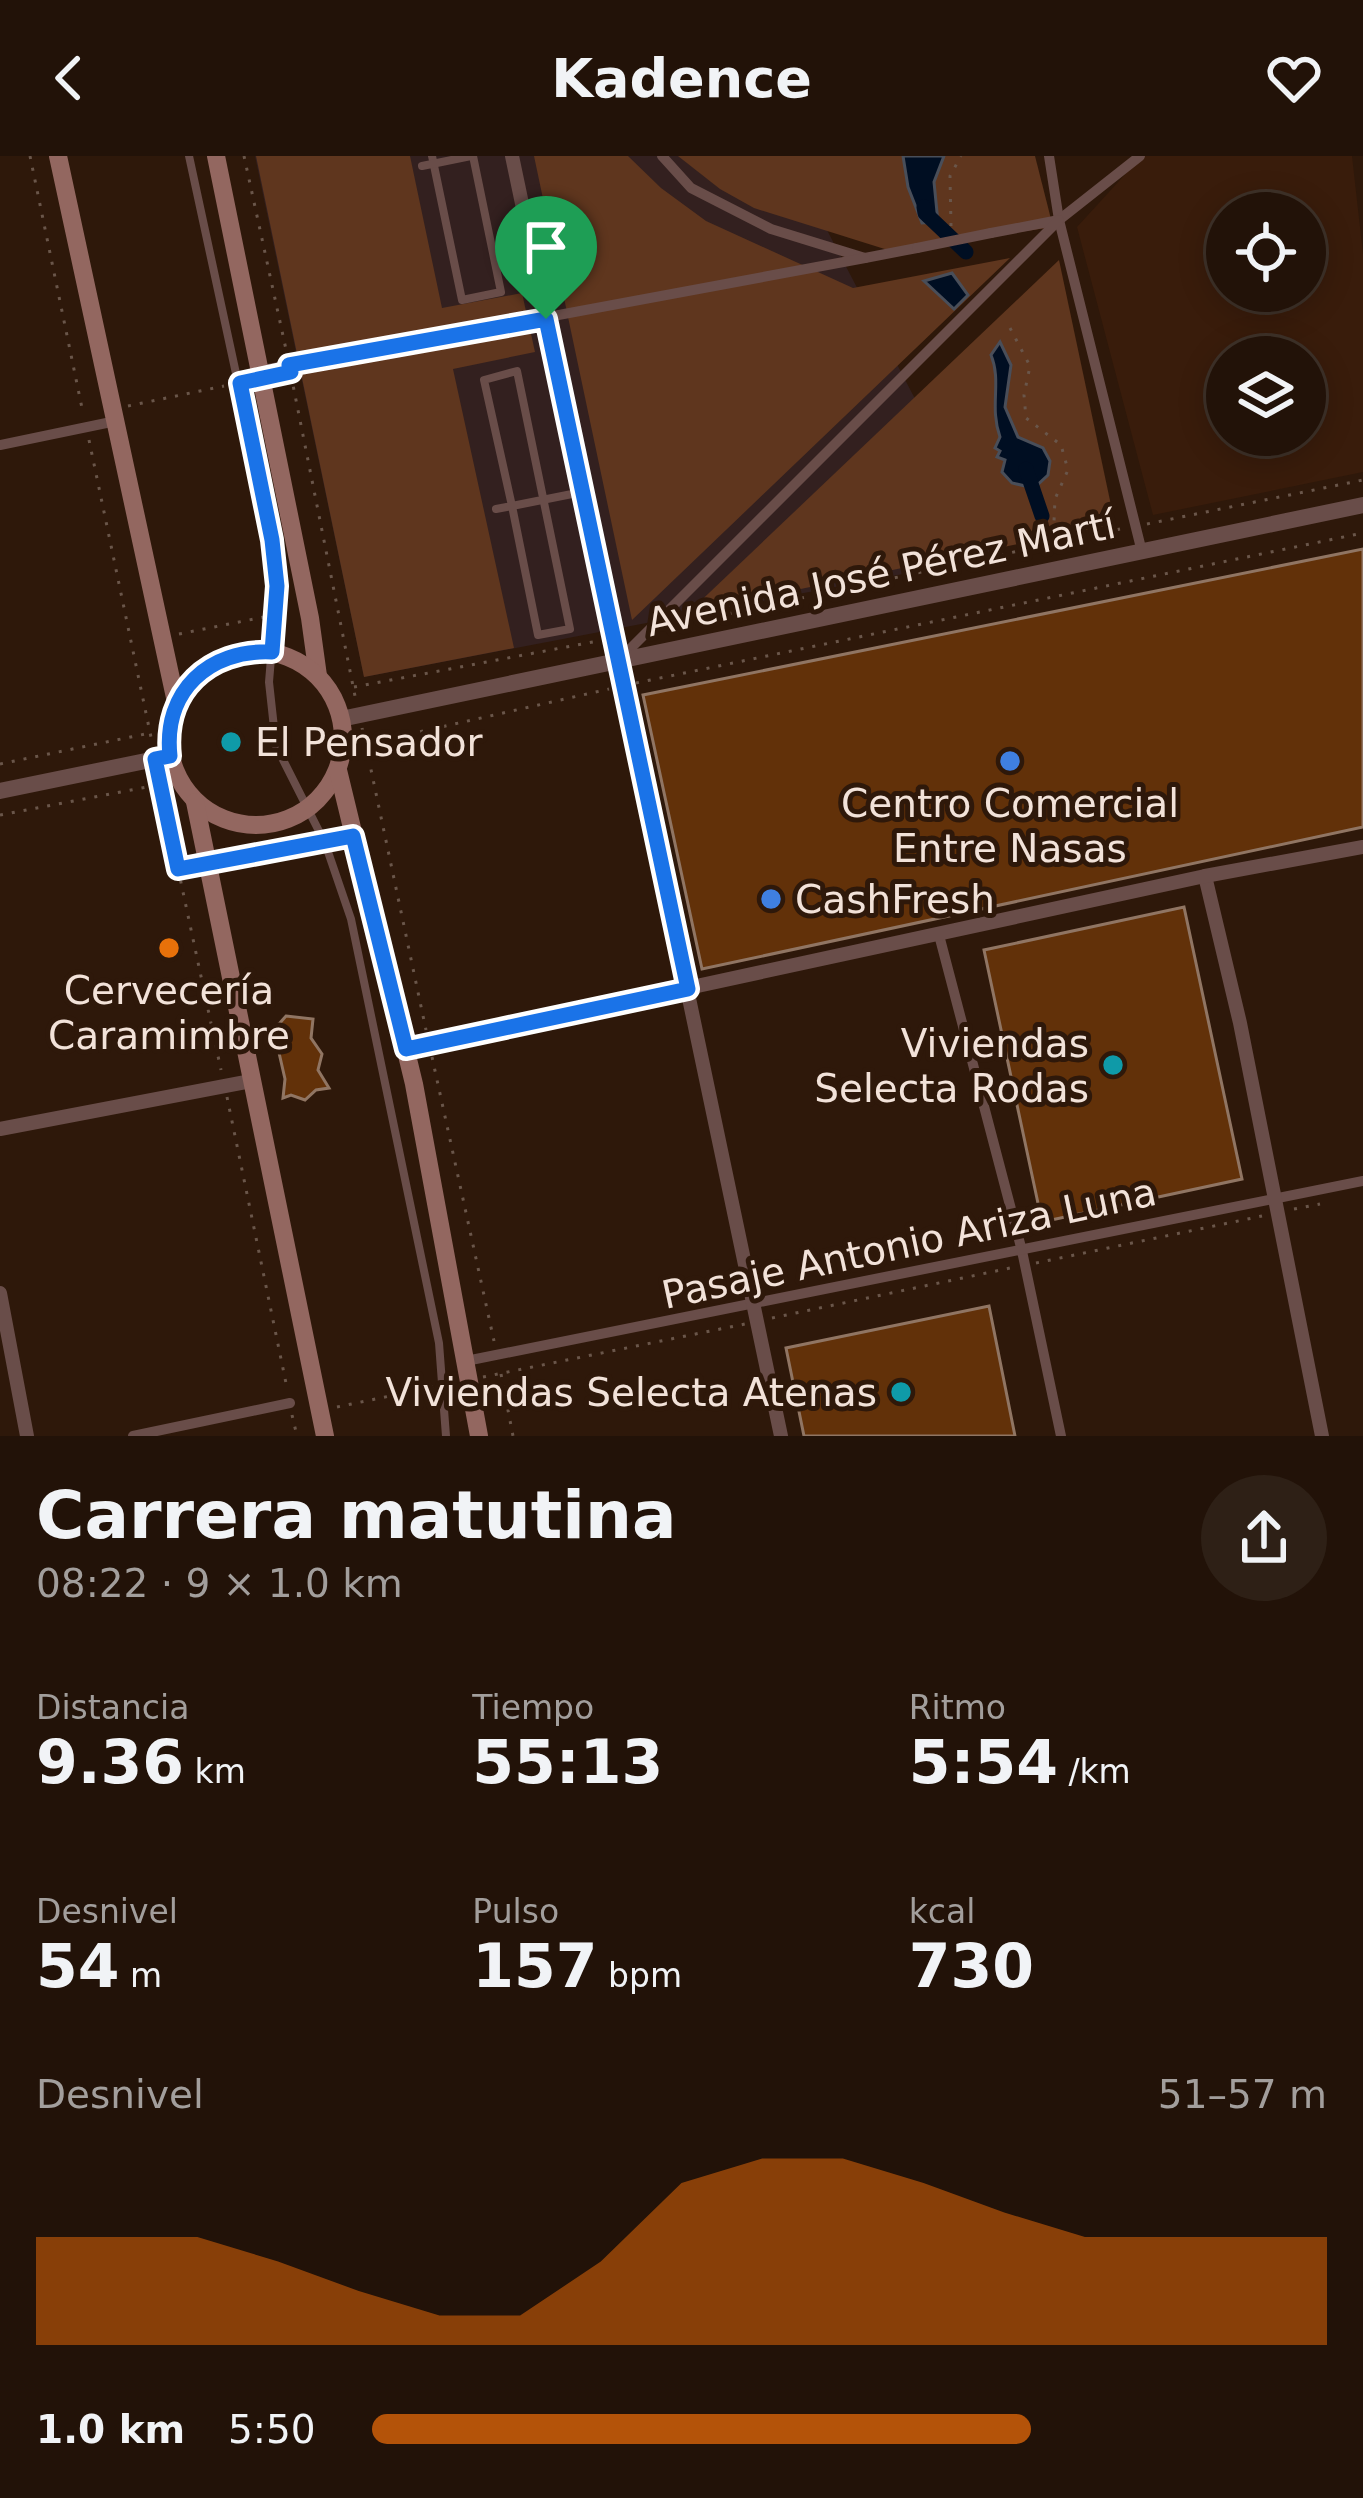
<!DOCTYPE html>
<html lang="es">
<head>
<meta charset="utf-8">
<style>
  body { margin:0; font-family:"DejaVu Sans",sans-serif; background:#2e2016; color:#f1f3f6; height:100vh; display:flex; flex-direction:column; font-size:45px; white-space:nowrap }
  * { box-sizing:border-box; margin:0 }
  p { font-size:39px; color:#a29e9c }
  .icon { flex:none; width:66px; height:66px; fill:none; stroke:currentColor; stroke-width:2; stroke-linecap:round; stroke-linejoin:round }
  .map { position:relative; height:1280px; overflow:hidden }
  .drawer { display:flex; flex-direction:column; background:#221208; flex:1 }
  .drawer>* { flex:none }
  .controls { position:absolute; left:1206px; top:36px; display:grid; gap:24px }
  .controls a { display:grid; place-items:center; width:120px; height:120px; border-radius:50%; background:#221208; box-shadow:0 6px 30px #0003,0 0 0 3px #3f3229; font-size:60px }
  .pin { position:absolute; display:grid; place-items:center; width:102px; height:102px; color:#fff; margin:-123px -51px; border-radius:50% 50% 50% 0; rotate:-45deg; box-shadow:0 0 12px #0007 }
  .pin .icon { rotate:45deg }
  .round { display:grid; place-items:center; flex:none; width:126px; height:126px; border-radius:63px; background:#2e2016 }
  .headline { display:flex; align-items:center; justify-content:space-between; height:204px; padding:0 36px }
  h1 { font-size:66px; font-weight:700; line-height:90px }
  .metrics { display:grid; grid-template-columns:repeat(3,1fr); gap:18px; height:204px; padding:12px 36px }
  .metrics div { display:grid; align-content:center }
  .metrics b { font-size:60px; font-weight:700 }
  .metrics small { font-size:33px; font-weight:400 }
  .metrics p { font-size:33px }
  .chart { height:336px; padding:24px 36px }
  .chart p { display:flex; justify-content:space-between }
  .chart svg { width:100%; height:216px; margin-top:12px; fill:#b45309; opacity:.7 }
  ul { padding:0 36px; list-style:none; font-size:39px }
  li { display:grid; grid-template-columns:192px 144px 1fr; align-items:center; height:90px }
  li i { height:30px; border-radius:15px; background:#b45309 }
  header { display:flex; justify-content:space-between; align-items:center; height:156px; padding:0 36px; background:#221208; font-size:54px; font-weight:700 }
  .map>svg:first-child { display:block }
</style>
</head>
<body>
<header><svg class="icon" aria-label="back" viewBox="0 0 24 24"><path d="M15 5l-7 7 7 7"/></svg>Kadence<svg class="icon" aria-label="heart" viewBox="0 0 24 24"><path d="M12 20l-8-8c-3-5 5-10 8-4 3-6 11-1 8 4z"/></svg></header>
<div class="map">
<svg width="1363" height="1280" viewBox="0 0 1363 1280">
  <rect width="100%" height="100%" fill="#2e180a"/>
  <!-- commercial -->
  <path fill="#33201f" d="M255,0H801L828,76L997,400L364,521Z"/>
  <!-- built -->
  <path fill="#391c0b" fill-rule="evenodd" d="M1142,0H1352L1363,98V316L1153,359L1077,71ZM1227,57H1305V135H1227ZM1227,201H1305V279H1227Z"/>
  <!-- green -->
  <g fill="#5f361e">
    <path d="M256,0H410L442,152L522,137L535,196L453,213L514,492L364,521Z"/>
    <path d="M534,0H628L661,32L706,65L853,132L1010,102L632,464Z"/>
    <path d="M678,0H1035L1053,71L891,95L754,52L720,33Z"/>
    <path d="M1059,104L1115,368L689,456Z"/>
  </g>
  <!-- water -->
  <g fill="#000e22" stroke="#494e59" stroke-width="3">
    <path d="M903,0H944L934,26L938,66L922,67L908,31Z"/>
    <path d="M952,117L968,139L954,153L924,125Z"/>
    <path d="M1000,186L1011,209L1005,251L1018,281L1043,292L1050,305L1048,319L1034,332L1012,327L1002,316L1005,304L997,301L1000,295L995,292L1000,281C989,250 1002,226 991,199Z"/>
  </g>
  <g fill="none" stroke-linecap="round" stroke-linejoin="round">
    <!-- canal -->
    <g stroke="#000e22" stroke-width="15">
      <path d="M924,51L925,57L966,96"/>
      <path d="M1026,313L1042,360"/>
    </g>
  </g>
  <!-- building -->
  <g fill="#623109" stroke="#907563" stroke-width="3">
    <path d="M1363,393V671L702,813L643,539Z"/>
    <path d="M1184,751L1242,1023L1042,1066L984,794Z"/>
    <path d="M286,860L313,863L311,882L322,898L318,914L329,932L316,934L305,944L291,939L283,942L285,923L277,888L267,873L279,868Z"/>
    <path d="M989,1150L1015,1280H804L786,1192Z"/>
  </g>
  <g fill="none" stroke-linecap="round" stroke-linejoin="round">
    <!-- path -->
    <g stroke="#6a564a" stroke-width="3" stroke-dasharray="3 9" stroke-linecap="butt">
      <path d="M30,0L83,257"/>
      <path d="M244,0L287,198"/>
      <path d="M951,70L950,20L961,0"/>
      <path d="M1010,172L1030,210L1024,239L1026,262L1061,289L1068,314L1055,343L1054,365L1059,383"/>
      <path d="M291,219L356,545"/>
      <path d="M128,250L224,230"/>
      <path d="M89,284L152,586"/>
      <path d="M1147,368L1363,324"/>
      <path d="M672,470L1120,373"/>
      <path d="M179,478L264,461"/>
      <path d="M636,527L1363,377"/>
      <path d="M354,531L598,485"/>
      <path d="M362,572L366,588L609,533"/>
      <path d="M366,590L426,874"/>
      <path d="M0,608L150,577"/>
      <path d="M158,619L221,914"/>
      <path d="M0,659L157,629"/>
      <path d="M222,706L313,689"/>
      <path d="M432,901L494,1185"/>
      <path d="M227,941L287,1232"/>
      <path d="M1294,1053L1320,1048"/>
      <path d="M1036,1107L1262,1060"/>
      <path d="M772,1162L1015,1111"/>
      <path d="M501,1218L513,1280"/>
      <path d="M483,1221L745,1168"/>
      <path d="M337,1251L433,1231"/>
      <path d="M292,1259L297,1280"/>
    </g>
    <!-- service -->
    <g stroke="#694d49" stroke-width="8">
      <path d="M189,0L272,384L277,430L269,526L276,590L325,687L351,763L439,1187L446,1280"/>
      <path d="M432,0L462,144L501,136L473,0"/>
      <path d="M422,10L471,0"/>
      <path d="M496,353L512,350L484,224L517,215L570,473L538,479L512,350L582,336"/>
    </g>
    <!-- pedestrian -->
    <g stroke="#694d49" stroke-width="10">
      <path d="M662,0L691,32L771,73L865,102L917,92"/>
      <path d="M1049,0L1059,64L1142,396"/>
      <path d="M991,77L1059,64L1140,0"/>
      <path d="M258,215L865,102"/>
      <path d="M0,289L116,265"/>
      <path d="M620,503L1059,64"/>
      <path d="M939,779L1022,1095L1061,1280"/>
      <path d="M466,1205L1363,1025"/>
      <path d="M133,1280L290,1247"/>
    </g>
    <!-- minor -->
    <g stroke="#694d49" stroke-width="14">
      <path d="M512,0L781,1280"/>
      <path d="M1205,720L1240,867L1322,1280"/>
      <path d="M406,893L1205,720L1363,691"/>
      <path d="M0,973L251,925"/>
      <path d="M0,1137L27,1280"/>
    </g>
    <!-- tertiary -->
    <g stroke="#694d49" stroke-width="16">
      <path d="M341,563L1363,349"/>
      <path d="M0,635L170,600"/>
    </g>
    <!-- secondary -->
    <g stroke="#936760" stroke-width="18">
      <path d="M58,0L176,546"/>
      <path d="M216,0L310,462L318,520"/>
      <circle cx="256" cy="582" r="87"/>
      <path d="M338,614L414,928L479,1280"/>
      <path d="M195,646L325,1280"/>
    </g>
    <!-- pedestrian-bridge -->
    <path stroke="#694d49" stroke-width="10" d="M917,92L991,77"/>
  </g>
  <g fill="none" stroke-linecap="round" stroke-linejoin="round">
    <defs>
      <path id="route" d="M546,163L688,833L406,893L353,680L178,713L155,603L170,600C163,535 209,493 272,496L277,430L272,384L240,227L291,216L289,209Z"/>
    </defs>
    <!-- route casing -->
    <use href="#route" stroke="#fff" stroke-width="24"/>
    <!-- route -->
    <use href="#route" stroke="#1a73e8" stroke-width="15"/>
  </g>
  <!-- markers -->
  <g fill="#0f9aa8" stroke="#2e180a" stroke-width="4.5">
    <circle cx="231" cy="586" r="12"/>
    <circle cx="1113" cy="909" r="12"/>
    <circle cx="901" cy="1236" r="12"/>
  </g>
  <g fill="#3f7fe0" stroke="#2e180a" stroke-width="4.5">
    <circle cx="1010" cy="605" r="12"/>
    <circle cx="771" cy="743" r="12"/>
  </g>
  <circle fill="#e8710a" stroke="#2e180a" stroke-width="4.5" cx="169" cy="792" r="12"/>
  <g text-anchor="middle" stroke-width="10" stroke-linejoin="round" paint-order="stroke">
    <!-- street labels -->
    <g font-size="39" fill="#f2e2d9" stroke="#2e180a">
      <text transform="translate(881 417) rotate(-12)" y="14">Avenida José Pérez Martí</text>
      <text transform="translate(909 1087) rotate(-12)" y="14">Pasaje Antonio Ariza Luna</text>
    </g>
    <!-- poi labels -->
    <g font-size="39" fill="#f2e2d9" stroke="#2e180a" text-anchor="start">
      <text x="255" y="600">El Pensador</text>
      <text x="1010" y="661" text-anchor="middle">Centro Comercial<tspan x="1010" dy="45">Entre Nasas</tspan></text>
      <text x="795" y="757">CashFresh</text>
      <text x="169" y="848" text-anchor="middle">Cervecería<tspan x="169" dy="45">Caramimbre</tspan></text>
      <text x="1089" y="901" text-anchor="end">Viviendas<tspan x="1089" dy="45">Selecta Rodas</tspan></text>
      <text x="877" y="1250" text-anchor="end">Viviendas Selecta Atenas</text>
    </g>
  </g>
</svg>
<div class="controls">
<a><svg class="icon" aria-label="locate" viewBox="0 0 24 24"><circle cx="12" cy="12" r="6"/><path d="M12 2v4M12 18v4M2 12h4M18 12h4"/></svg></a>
<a><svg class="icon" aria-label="layers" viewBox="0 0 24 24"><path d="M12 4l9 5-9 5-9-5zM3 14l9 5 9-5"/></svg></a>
</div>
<div class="pin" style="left:546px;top:163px;background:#1e9e55"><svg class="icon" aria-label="arrive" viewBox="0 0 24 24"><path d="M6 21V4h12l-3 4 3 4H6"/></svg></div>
</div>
<section class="drawer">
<div class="headline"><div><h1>Carrera matutina</h1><p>08:22 · 9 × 1.0 km</p></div><a class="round"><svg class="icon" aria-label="share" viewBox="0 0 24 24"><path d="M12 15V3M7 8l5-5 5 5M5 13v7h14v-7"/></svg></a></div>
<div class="metrics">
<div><p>Distancia</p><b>9.36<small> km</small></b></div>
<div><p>Tiempo</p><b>55:13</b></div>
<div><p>Ritmo</p><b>5:54<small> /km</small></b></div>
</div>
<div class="metrics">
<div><p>Desnivel</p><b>54<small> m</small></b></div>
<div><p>Pulso</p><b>157<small> bpm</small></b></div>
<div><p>kcal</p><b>730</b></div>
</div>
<div class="chart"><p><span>Desnivel</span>51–57 m</p>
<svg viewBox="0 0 160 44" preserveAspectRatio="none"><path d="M0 44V22L10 22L20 22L30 27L40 33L50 38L60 38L70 27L80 11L90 6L100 6L110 11L120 17L130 22L140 22L150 22L160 22V44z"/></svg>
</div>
<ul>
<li><b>1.0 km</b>5:50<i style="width:69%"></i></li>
</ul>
</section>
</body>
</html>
